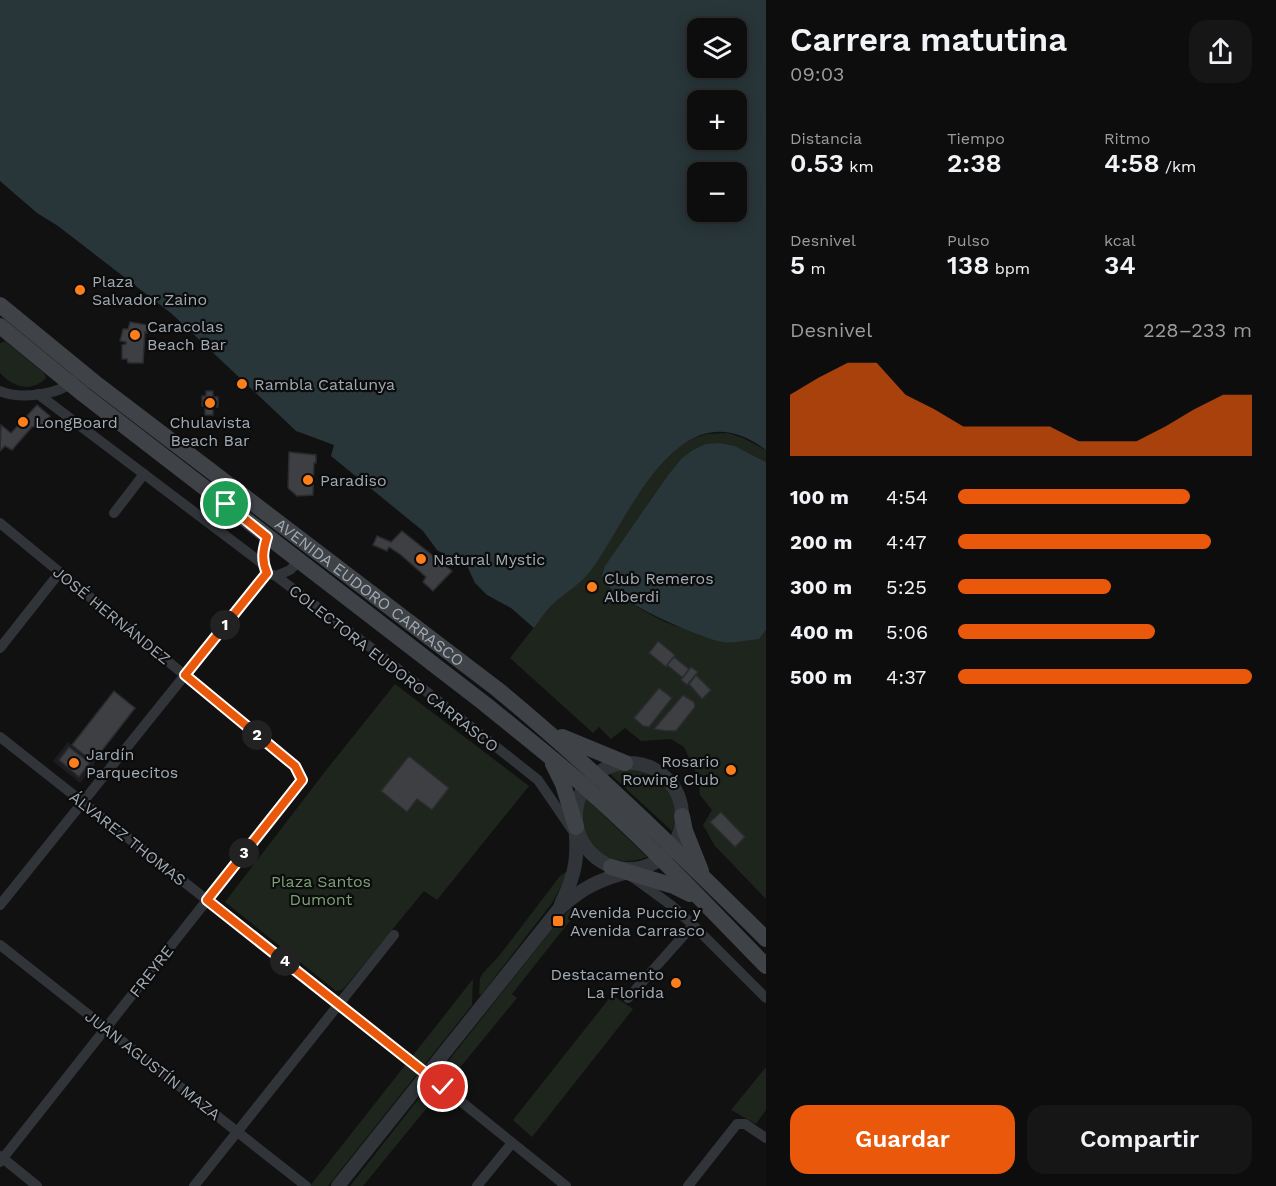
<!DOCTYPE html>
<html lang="es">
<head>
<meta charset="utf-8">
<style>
  body { margin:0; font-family:"Work Sans",sans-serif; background:#161617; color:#f1f3f6; height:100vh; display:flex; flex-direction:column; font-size:22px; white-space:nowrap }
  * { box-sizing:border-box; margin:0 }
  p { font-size:20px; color:#9a9c9e }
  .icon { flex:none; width:33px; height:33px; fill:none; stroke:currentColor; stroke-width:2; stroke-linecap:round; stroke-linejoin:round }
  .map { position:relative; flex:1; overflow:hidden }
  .panel { display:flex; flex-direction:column; background:#0d0d0e; width:510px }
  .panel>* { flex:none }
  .controls { position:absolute; left:687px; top:18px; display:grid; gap:12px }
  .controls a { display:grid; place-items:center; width:60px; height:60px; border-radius:12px; background:#0d0d0e; box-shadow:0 3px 15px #0003,0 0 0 2px #2d2d2e; font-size:30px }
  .pin { position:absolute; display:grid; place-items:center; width:51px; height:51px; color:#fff; margin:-26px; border:3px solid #fff; border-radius:50%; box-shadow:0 2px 6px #0007 }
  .km { position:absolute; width:30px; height:30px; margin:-15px; border-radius:50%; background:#222; color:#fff; font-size:16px; line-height:30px; text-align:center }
  .round { display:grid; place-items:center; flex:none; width:63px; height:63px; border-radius:18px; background:#161617 }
  .summary { display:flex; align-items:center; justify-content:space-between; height:102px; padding:0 24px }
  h1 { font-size:33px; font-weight:600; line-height:45px }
  .figures { display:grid; grid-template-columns:repeat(3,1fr); gap:9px; height:102px; padding:6px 24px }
  .figures div { display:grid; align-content:center }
  .figures b { font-size:26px; font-weight:600 }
  .figures small { font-size:16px; font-weight:400 }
  .figures p { font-size:16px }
  .chart { height:168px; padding:12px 24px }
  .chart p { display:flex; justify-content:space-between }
  .chart svg { width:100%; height:108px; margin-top:6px; fill:#ea580c; opacity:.7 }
  .primary-button { display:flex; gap:12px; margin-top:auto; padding:12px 24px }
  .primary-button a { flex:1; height:69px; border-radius:18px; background:#ea580c; color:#fff; font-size:24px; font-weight:600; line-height:69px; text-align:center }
  .primary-button a+a { background:#161617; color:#f1f3f6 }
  ul { padding:0 24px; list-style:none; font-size:20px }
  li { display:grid; grid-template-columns:96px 72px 1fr; align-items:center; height:45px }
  li i { height:15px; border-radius:8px; background:#ea580c }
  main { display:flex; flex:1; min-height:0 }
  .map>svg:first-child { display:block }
</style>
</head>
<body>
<main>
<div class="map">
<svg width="766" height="1186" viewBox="0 0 766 1186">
  <rect width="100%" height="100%" fill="#111112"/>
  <!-- built -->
  <path fill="#1d1d1f" d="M68,742L95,764L80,783L53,761Z"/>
  <!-- green -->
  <g fill="#1d251d">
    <path d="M5,341L44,373L46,378C31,393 13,387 0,373V343Z"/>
    <path d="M728,433L743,438L766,450V462L735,446L720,443L681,459L668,475L604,567C604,567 602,575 602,576C604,591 665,624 679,627C705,633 732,635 758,639L766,630V899L715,846L703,825L712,810L700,795L698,777L684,747L671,739L641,741L625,728L611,739L599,727L593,733L510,658L551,605L588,574L622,518L650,477L666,458L679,446L694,438L707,434Z"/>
    <path d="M395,684L529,786L437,900L424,891L346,986L342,990L336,991L225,902L327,769Z"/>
    <path d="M638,768C666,776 683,802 672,831L609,773L623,769Z"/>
    <path d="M586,798L647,857C607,873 568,840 586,798Z"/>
    <path d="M567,871L564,881L552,903L481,995L479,994L480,978L483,973L499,956L560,876Z"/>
    <path d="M571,908L573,917L512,994L517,998L363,1186H350L556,924H558L560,920Z"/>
    <path d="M473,979L472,1005L328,1186H310Z"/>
    <path d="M612,995L633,1009L532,1137L513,1120Z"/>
    <path d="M766,1067V1110L756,1124L731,1110Z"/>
  </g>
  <!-- water -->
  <g fill="#283539" fill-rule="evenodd">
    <path d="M0,0H766V450C677,382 629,521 589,573C580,584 565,593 554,603C546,610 540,620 534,628L511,608L487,595L475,583L468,568L437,550L423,531L331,456L334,445L296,431L172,314L58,226L37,213L0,181ZM698,28H736V68H698ZM698,100H736V140H698ZM698,172H736V212H698Z"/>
    <path d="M720,443L735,446L766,462V630L759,639C747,640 733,644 722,642C701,638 605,598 602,576C602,573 604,570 604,567L668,475L681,459L693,450L706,444Z"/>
  </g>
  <!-- building -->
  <g fill="#3d3f43" stroke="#2a2b2f" stroke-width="1.5">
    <path d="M130,322L148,325L147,333L145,332L143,363H128L127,359H122V345L126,344V342L120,341L123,329H128Z"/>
    <path d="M206,391H213V397H218V407H213V415H205V406H202V396H206Z"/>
    <path d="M37,405L50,416L43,425L32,427L12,450L5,446L0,451L1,425L11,433Z"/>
    <path d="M289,452L316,455V463H314L313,495L297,496L288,488Z"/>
    <path d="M402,531L452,571L433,591L423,582L426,577L401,555L389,547L387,551L373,545L377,536L391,542Z"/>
    <path d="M658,641L675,655L666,667L649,653Z"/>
    <path d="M674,657L689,669L683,678L667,665Z"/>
    <path d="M691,667L698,672L687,685L681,680Z"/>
    <path d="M696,675L711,690L702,699L689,684Z"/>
    <path d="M659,688L672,698L649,727L643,726L634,718Z"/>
    <path d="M114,691L135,708L93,762L72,745Z"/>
    <path d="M683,695L694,702L695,707L676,731H666L654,729Z"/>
    <path d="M69,747L90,763L79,777L59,760Z"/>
    <path d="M409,756L449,788L432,810L417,799L407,812L381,791Z"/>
    <path d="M721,812L745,837L735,847L710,822Z"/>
  </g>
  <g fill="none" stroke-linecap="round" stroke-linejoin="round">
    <!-- minor -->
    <g stroke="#313438" stroke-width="10">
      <path d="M0,391C18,399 60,396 73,380"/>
      <path d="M38,394L263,564L267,573L276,576L374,650L538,780L575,834"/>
      <path d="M114,513L144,474"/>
      <path d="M0,523L295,766L302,780L0,1162"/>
      <path d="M263,564V549L267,537"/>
      <path d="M276,576L290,570L298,562"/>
      <path d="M0,648L60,572"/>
      <path d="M0,737L410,1060"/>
      <path d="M631,876L671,905L693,925L766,998"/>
      <path d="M0,905L267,573"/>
      <path d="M0,945L306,1186"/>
      <path d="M628,998L693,925"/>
      <path d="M443,1087L566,1186"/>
      <path d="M0,1156L37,1186"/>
      <path d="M194,1186L394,935"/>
      <path d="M477,1186L512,1143"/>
      <path d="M688,1186L737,1124H745L766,1138"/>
    </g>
    <!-- tertiary -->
    <g stroke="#313438" stroke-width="14">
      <circle cx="629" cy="816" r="53"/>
      <path d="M561,904C573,879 578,863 576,836"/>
      <path d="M338,1186L559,909C582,888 598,880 628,872"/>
    </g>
    <!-- secondary -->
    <g stroke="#3f4348" stroke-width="16">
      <path id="s1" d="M0,305L94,382L497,689C592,767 679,853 766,939"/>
      <path d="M0,326L83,394L485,704C518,731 552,757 584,786C648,842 706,905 766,966"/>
      <path d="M562,737L625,763"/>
      <path d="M553,764L563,784L576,827"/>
      <path d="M682,816L685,831L701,871"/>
      <path d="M611,867L674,886L690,894"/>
    </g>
    <!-- minor-bridge -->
    <path stroke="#313438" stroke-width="10" d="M410,1060L443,1087"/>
  </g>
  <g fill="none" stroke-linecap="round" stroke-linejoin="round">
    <defs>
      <path id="route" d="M226,504L267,537C263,550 261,560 267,573L185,675L295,766L302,780L207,900L443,1087"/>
    </defs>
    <!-- route casing -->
    <use href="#route" stroke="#fff" stroke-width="12"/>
    <!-- route -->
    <use href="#route" stroke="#ea580c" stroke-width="8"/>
  </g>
  <!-- markers -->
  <g fill="#ff7e1c" stroke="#0c0c0d" stroke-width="2">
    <circle cx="80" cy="290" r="6"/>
    <circle cx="135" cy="335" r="6"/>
    <circle cx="242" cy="384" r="6"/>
    <circle cx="210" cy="403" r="6"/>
    <circle cx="23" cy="422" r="6"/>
    <circle cx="308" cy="480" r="6"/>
    <circle cx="421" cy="559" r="6"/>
    <circle cx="592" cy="587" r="6"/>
    <circle cx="74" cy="763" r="6"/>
    <circle cx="731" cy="770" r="6"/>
    <rect x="552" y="915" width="12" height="12" rx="3"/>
    <circle cx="676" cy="983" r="6"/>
  </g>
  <g text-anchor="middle" stroke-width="4.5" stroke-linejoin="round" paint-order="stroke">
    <!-- poi labels -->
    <g font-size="16" fill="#a1abb4" stroke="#0c0c0d" text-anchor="start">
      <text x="92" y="287">Plaza<tspan x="92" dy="18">Salvador Zaino</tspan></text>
      <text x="147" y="332">Caracolas<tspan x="147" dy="18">Beach Bar</tspan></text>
      <text x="254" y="390">Rambla Catalunya</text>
      <text x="35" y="428">LongBoard</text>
      <text x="210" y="428" text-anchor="middle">Chulavista<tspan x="210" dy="18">Beach Bar</tspan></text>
      <text x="320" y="486">Paradiso</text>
      <text x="433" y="565">Natural Mystic</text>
      <text x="604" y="584">Club Remeros<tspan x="604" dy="18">Alberdi</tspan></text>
      <text x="86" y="760">Jardín<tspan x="86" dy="18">Parquecitos</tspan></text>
      <text x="719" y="767" text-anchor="end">Rosario<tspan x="719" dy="18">Rowing Club</tspan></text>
      <text x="570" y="918">Avenida Puccio y<tspan x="570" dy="18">Avenida Carrasco</tspan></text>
      <text x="664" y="980" text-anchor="end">Destacamento<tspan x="664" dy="18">La Florida</tspan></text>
    </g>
    <!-- street labels -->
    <g font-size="16" fill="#a1abb4" stroke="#0c0c0d">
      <text dy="6" stroke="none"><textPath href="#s1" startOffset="468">AVENIDA EUDORO CARRASCO</textPath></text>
      <text transform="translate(112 615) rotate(39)" y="6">JOSÉ HERNÁNDEZ</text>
      <text transform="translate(394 668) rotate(38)" y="6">COLECTORA EUDORO CARRASCO</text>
      <text transform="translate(128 838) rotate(38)" y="6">ÁLVAREZ THOMAS</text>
      <text transform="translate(151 971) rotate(-52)" y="6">FREYRE</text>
      <text transform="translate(153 1065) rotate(38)" y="6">JUAN AGUSTÍN MAZA</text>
    </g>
    <!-- park labels -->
    <g font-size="16" fill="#7da176" stroke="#0c0c0d">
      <text x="321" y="887">Plaza Santos<tspan x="321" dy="18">Dumont</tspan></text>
    </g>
  </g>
</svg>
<div class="controls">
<a><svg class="icon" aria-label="layers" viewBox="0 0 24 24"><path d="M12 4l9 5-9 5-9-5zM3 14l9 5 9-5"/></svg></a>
<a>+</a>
<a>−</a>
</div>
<div class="pin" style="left:226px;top:504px;background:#1e9e55"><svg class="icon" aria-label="arrive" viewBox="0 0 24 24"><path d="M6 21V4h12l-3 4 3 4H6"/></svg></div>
<div class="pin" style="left:443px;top:1087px;background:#d93025"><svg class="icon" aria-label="check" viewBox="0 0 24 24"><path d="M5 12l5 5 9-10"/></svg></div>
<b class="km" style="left:225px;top:625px">1</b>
<b class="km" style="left:257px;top:735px">2</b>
<b class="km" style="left:244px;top:853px">3</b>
<b class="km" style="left:285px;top:961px">4</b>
</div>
<section class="panel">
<div class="summary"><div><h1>Carrera matutina</h1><p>09:03</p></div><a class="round"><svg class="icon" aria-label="share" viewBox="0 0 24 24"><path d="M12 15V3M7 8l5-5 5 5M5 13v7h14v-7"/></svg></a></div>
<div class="figures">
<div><p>Distancia</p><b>0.53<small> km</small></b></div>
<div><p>Tiempo</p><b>2:38</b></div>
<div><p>Ritmo</p><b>4:58<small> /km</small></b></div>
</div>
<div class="figures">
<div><p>Desnivel</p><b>5<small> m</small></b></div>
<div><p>Pulso</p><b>138<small> bpm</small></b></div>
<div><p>kcal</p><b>34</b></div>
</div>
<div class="chart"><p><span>Desnivel</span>228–233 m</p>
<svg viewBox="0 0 160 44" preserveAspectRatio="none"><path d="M0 44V19L10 12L20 6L30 6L40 19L50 25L60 32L70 32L80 32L90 32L100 38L110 38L120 38L130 32L140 25L150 19L160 19V44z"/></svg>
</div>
<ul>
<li><b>100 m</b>4:54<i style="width:79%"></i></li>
<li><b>200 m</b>4:47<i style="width:86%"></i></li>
<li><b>300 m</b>5:25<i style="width:52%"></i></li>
<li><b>400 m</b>5:06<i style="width:67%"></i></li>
<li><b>500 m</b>4:37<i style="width:100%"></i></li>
</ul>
<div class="primary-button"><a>Guardar</a><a>Compartir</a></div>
</section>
</main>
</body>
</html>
